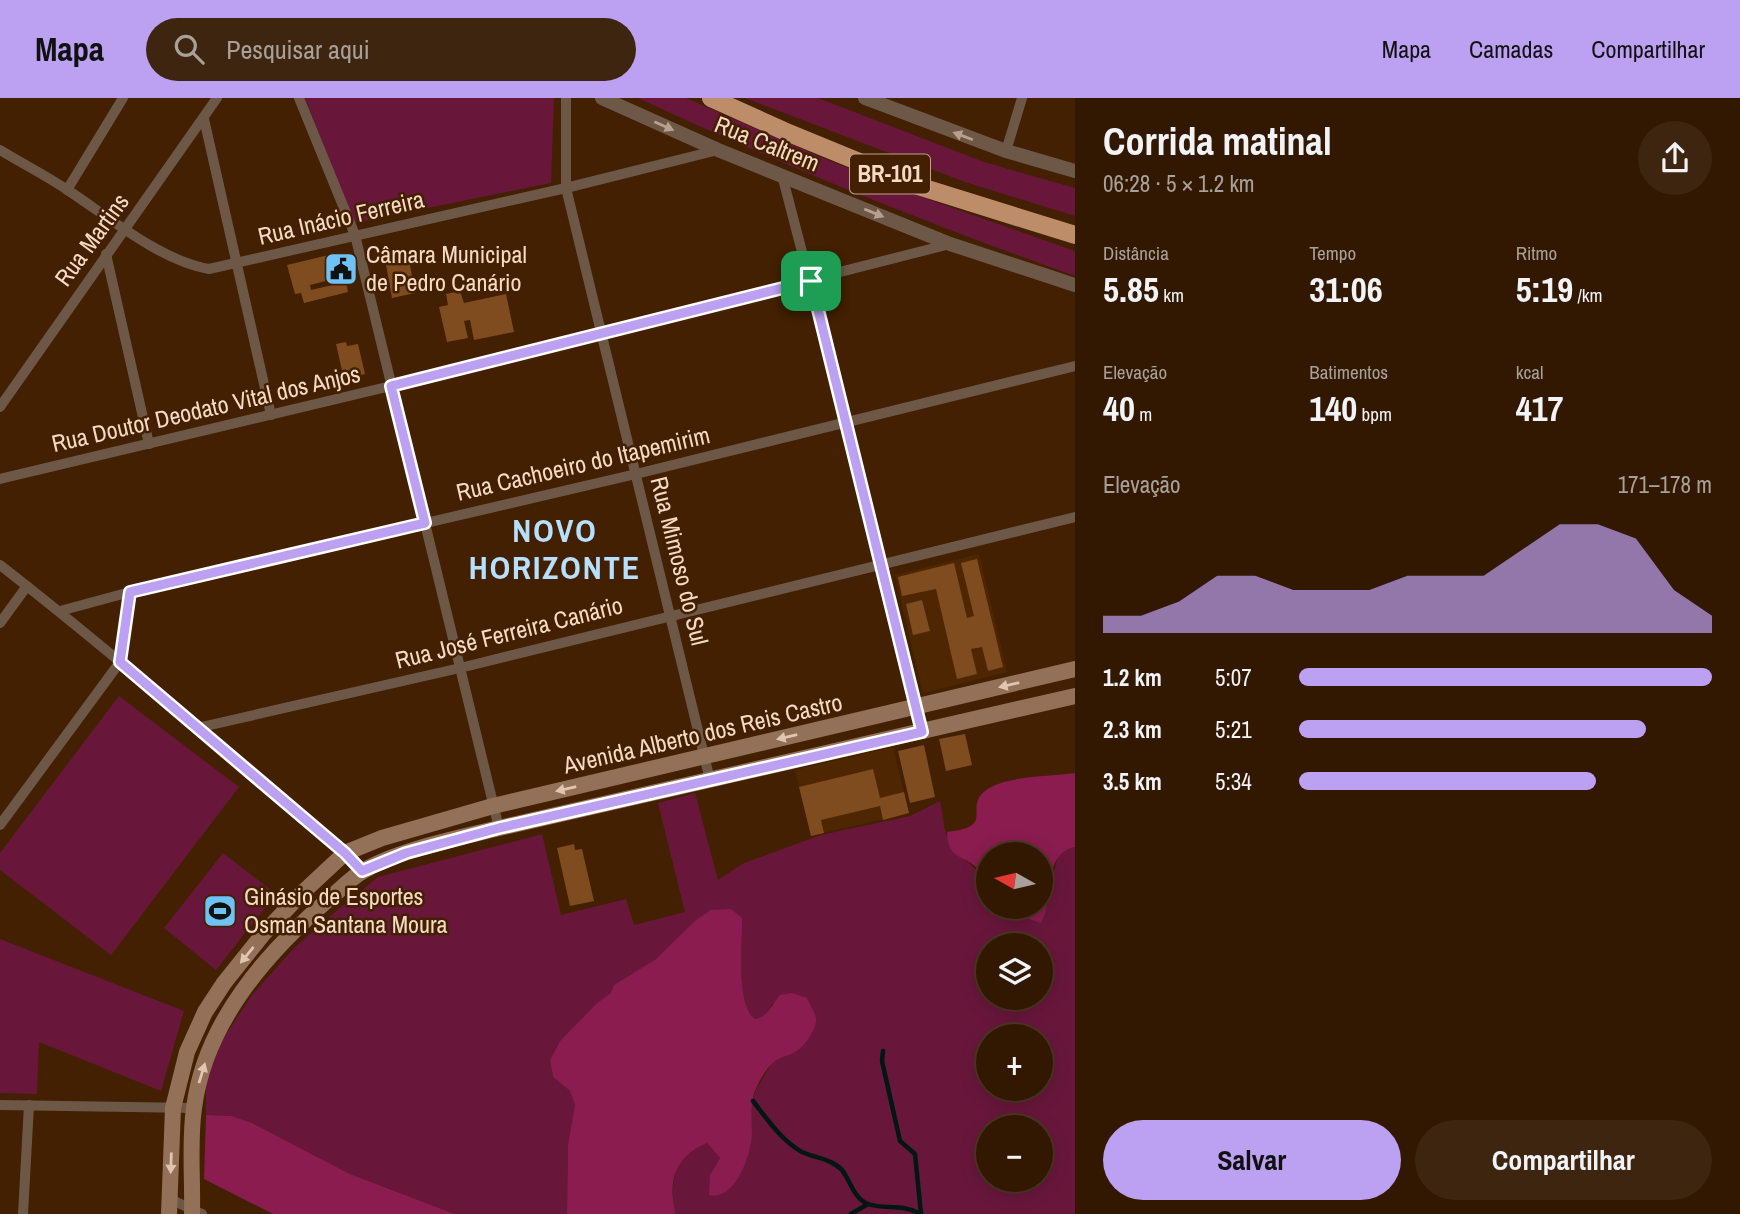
<!DOCTYPE html>
<html lang="pt">
<head>
<meta charset="utf-8">
<style>
  body { margin:0; font-family:"Archivo Narrow",sans-serif; background:#3d2510; color:#f1f3f6; height:100vh; display:flex; flex-direction:column; font-size:26px; white-space:nowrap }
  * { box-sizing:border-box; margin:0 }
  p { font-size:23px; color:#a8a099 }
  .icon { flex:none; width:38px; height:38px; fill:none; stroke:currentColor; stroke-width:2; stroke-linecap:round; stroke-linejoin:round }
  .map { position:relative; flex:1; overflow:hidden }
  .panel { display:flex; flex-direction:column; background:#321801; width:665px }
  .panel>* { flex:none }
  .needle { width:46px; rotate:278deg }
  .tools { position:absolute; left:976px; top:744px; display:grid; gap:14px }
  .tools a { display:grid; place-items:center; width:77px; height:77px; border-radius:50%; background:#321801; box-shadow:0 4px 18px #0003,0 0 0 2px #4d3723; font-size:35px }
  .pin { position:absolute; display:grid; place-items:center; width:60px; height:60px; color:#fff; margin:-30px; border-radius:14px; box-shadow:0 4px 10px #0006 }
  .round { display:grid; place-items:center; flex:none; width:74px; height:74px; border-radius:37px; background:#3d2510 }
  .overview { display:flex; align-items:center; justify-content:space-between; height:119px; padding:0 28px }
  h1 { font-size:38px; font-weight:700; line-height:52px }
  .figures { display:grid; grid-template-columns:repeat(3,1fr); gap:10px; height:119px; padding:7px 28px }
  .figures div { display:grid; align-content:center }
  .figures b { font-size:35px; font-weight:700 }
  .figures small { font-size:19px; font-weight:400 }
  .figures p { font-size:19px }
  .chart { height:196px; padding:14px 28px }
  .chart p { display:flex; justify-content:space-between }
  .chart svg { width:100%; height:126px; margin-top:7px; fill:#bca0f2; opacity:.7 }
  .primary-button { display:flex; gap:14px; margin-top:auto; padding:14px 28px }
  .primary-button a { flex:1; height:80px; border-radius:42px; background:#bca0f2; color:#111; font-size:28px; font-weight:700; line-height:80px; text-align:center }
  .primary-button a+a { background:#3d2510; color:#f1f3f6 }
  ul { padding:0 28px; list-style:none; font-size:23px }
  li { display:grid; grid-template-columns:112px 84px 1fr; align-items:center; height:52px }
  li i { height:18px; border-radius:9px; background:#bca0f2 }
  header { display:flex; align-items:center; gap:42px; box-sizing:border-box; height:98px; padding:0 35px; background:#bca0f2; color:#111 }
  header strong { font-size:33px }
  nav { display:flex; gap:38px; margin-inline-start:auto; font-size:24px }
  .search { width:490px; height:63px; background:#3d2510; display:flex; align-items:center; gap:18px; box-sizing:border-box; padding:0 24px; border-radius:38px; color:#a8a099; font-size:26px }
  main { display:flex; flex:1; min-height:0 }
  .map>svg:first-child { display:block }
</style>
</head>
<body>
<header>
<strong>Mapa</strong>
<div class="search"><svg class="icon" aria-label="search" viewBox="0 0 24 24"><circle cx="10" cy="10" r="6"/><path d="M15 15l6 6"/></svg>Pesquisar aqui</div>
<nav><a>Mapa</a><a>Camadas</a><a>Compartilhar</a></nav>
</header>
<main>
<div class="map">
<svg width="1075" height="1116" viewBox="0 0 1075 1116">
  <rect width="100%" height="100%" fill="#422001"/>
  <!-- built -->
  <g fill="#4e2702">
    <path d="M979,456L1007,574L923,595L895,477Z"/>
    <path d="M893,649L909,715L811,738L795,672Z"/>
  </g>
  <!-- green -->
  <g fill="#68173b" fill-rule="evenodd">
    <path d="M305,0H554L551,85L354,125Z"/>
    <path d="M638,0H686L830,63L933,103L1075,153V178C927,125 781,67 638,0Z"/>
    <path d="M745,0H818L984,64L1075,90V118L965,84Z"/>
    <path d="M119,598L239,689L111,857L0,772V755Z"/>
    <path d="M695,695L718,782L744,765L821,737L910,718L940,703C943,715 943,732 949,742C955,755 977,772 989,782V808L1024,809L1025,813L1041,825L1058,758L1065,752L1075,749V1116H676C670,1094 672,1067 691,1052C695,1048 702,1047 707,1045L720,1060L710,1077L752,1029L749,1015L756,992L772,965L799,951L813,934L772,906C769,914 764,920 755,921C735,906 743,845 742,820L668,851L656,861L614,887L612,895L597,905L560,943L550,962L553,979L570,993L575,1007L568,1046L567,1116H455L350,1076L252,1025L232,1018L206,1017V981L223,941L252,897L293,851L335,814L378,779L542,736L561,817L626,801L634,827L685,814L658,705ZM989,847H1041V900H989ZM989,938H1041V990H989ZM989,1029H1041V1082H989Z"/>
    <path d="M223,755L276,796L216,872L164,830Z"/>
    <path d="M0,841L184,913L161,993L39,944L37,996L0,995Z"/>
  </g>
  <!-- forest -->
  <g fill="#8a1c4f">
    <path d="M1075,675V749C1041,756 1055,803 1041,825L1029,821L1024,809L1041,808V756H989V782C984,778 981,773 976,769C961,756 948,761 947,734C997,729 963,710 985,693C1005,677 1050,679 1075,675Z"/>
    <path d="M731,811L742,820C743,844 735,906 755,921C768,919 772,906 780,897L792,895L807,900C809,906 815,914 816,920C817,931 806,946 798,952C791,957 781,959 774,964C766,970 757,987 754,996C748,1017 755,1030 750,1049C746,1069 732,1102 709,1097L710,1077L720,1060L707,1045C675,1058 667,1084 676,1116H567L568,1046L575,1007L570,993L553,979L550,962L560,943L597,905L611,895L614,887L656,861L696,822L711,812Z"/>
    <path d="M206,1017L232,1018L252,1025L350,1076L455,1116H273L204,1081Z"/>
  </g>
  <g fill="none" stroke-linecap="round" stroke-linejoin="round">
    <!-- stream -->
    <g stroke="#021713" stroke-width="4.5">
      <path d="M883,953L882,963L900,1043L915,1056L921,1116"/>
      <path d="M753,1003C767,1021 782,1043 802,1054C815,1060 832,1061 842,1072C850,1082 854,1101 868,1106C886,1112 901,1105 921,1116"/>
      <path d="M851,1116L868,1106"/>
    </g>
  </g>
  <!-- building -->
  <g fill="#7f4c20">
    <path d="M337,155L340,171L343,170L345,178L310,187L311,192L346,184L348,194L304,205L301,195L295,196L287,167Z"/>
    <path d="M408,156L415,195L392,200L385,161Z"/>
    <path d="M460,193L464,205L506,196L514,234L474,242L470,222L464,223L468,240L447,244L439,209L448,207L446,196Z"/>
    <path d="M346,244L347,248L358,246L365,276L344,281L336,246Z"/>
    <path d="M977,461L1003,569L988,573L982,549L971,551L977,576L957,581L936,491L902,498L898,479L954,465L967,520L974,518L961,465Z"/>
    <path d="M922,502L930,533L913,537L906,506Z"/>
    <path d="M965,636L972,667L946,673L939,641Z"/>
    <path d="M924,647L935,699L910,705L898,653Z"/>
    <path d="M873,671L880,700L904,694L909,715L883,722L880,708L821,722L824,735L811,738L799,689Z"/>
    <path d="M574,746L575,752L582,751L594,803L570,808L557,750Z"/>
  </g>
  <g fill="none" stroke-linecap="round" stroke-linejoin="round">
    <!-- minor -->
    <g stroke="#6d5848" stroke-width="10">
      <path d="M299,0L355,137L499,730"/>
      <path d="M566,0V90L710,682"/>
      <path d="M204,21L271,317"/>
      <path d="M0,52C23,66 47,78 69,93C110,120 161,163 209,171L566,90L718,52"/>
      <path d="M1006,53L1022,0"/>
      <path d="M782,77L846,323L922,634"/>
      <path d="M67,92L123,0"/>
      <path d="M106,156L149,346"/>
      <path d="M0,309L217,0"/>
      <path d="M0,381L391,288L950,146"/>
      <path d="M0,467C118,559 231,658 345,755L362,773"/>
      <path d="M60,513L130,494L636,376L1075,268"/>
      <path d="M0,525L27,488"/>
      <path d="M197,630L460,570L1075,419"/>
      <path d="M0,727L120,564L130,494"/>
      <path d="M0,1007L194,1010"/>
      <path d="M170,1101L202,1116"/>
      <path d="M23,1116L29,1007"/>
    </g>
    <!-- tertiary -->
    <g stroke="#6d5848" stroke-width="14">
      <path d="M602,0L718,52L950,146L1075,187"/>
      <path d="M865,0L1006,53L1075,73"/>
    </g>
    <!-- secondary -->
    <g stroke="#937158" stroke-width="16">
      <path d="M169,1116L173,1010L187,954L205,914L224,885L264,835L301,796L345,755L382,740L493,708L1075,571"/>
      <path d="M192,1116C193,1081 189,1044 194,1010C205,924 267,854 330,800C340,792 351,780 363,773C398,752 459,740 499,730L1075,598"/>
    </g>
    <!-- trunk -->
    <path stroke="#bd8d69" stroke-width="18" d="M711,0L784,33L918,88L1075,137"/>
  </g>
  <!-- one-way arrows -->
  <defs><path id="oneway-solid" d="M-6-.8H1V-3.2L6.5 0L1 3.2V.8H-6Z" transform="scale(1.75)"/></defs>
  <g fill="#b8a08d">
    <use href="#oneway-solid" transform="translate(664 28) rotate(24)"/>
    <use href="#oneway-solid" transform="translate(963 38) rotate(-159)"/>
    <use href="#oneway-solid" transform="translate(874 115) rotate(22)"/>
  </g>
  <g fill="#e2c5b0">
    <use href="#oneway-solid" transform="translate(1009 587) rotate(167)"/>
    <use href="#oneway-solid" transform="translate(787 639) rotate(167)"/>
    <use href="#oneway-solid" transform="translate(566 691) rotate(167)"/>
    <use href="#oneway-solid" transform="translate(247 857) rotate(129)"/>
    <use href="#oneway-solid" transform="translate(202 975) rotate(-73)"/>
    <use href="#oneway-solid" transform="translate(171 1065) rotate(92)"/>
  </g>
  <g fill="none" stroke-linecap="round" stroke-linejoin="round">
    <defs>
      <path id="route" d="M811,183L922,634L499,730L406,755L362,773L345,755L120,564L130,494L425,425L391,288Z"/>
    </defs>
    <!-- route casing -->
    <use href="#route" stroke="#fff" stroke-width="14"/>
    <!-- route -->
    <use href="#route" stroke="#bca0f2" stroke-width="9"/>
  </g>
  <!-- icons -->
  <defs>
    <symbol id="civic-square" viewBox="-11 -11 22 22"><rect x="-9" y="-9" width="18" height="18" rx="4" fill="#70c1f4" stroke="#422001"/><path d="M-.6-6.5H3V-4.5H.6V-3L4-1V1h2V6H-6V1h2V-1L-.6-3ZM-1.2 2.5V6h2.4V2.5Z" fill="#111"/></symbol>
    <symbol id="stadium-square" viewBox="-11 -11 22 22"><rect x="-9" y="-9" width="18" height="18" rx="4" fill="#70c1f4" stroke="#422001"/><path d="M0-5a6.5 5 0 1 0 0 10a6.5 5 0 1 0 0-10ZM-3.5-1.8h7v3.6h-7Z" fill="#111"/></symbol>
  </defs>
  <g fill-rule="evenodd">
    <use href="#civic-square" x="322" y="152" width="38" height="38"/>
    <use href="#stadium-square" x="201" y="794" width="38" height="38"/>
  </g>
  <g text-anchor="middle" stroke-width="5" stroke-linejoin="round" paint-order="stroke">
    <!-- shield labels -->
    <rect fill="#422001" stroke="#c0a28b" stroke-width="2" x="850" y="56.5" width="80" height="39" rx="5"/>
    <g font-size="23" font-weight="bold" fill="#f6dac6">
      <text x="890" y="84">BR-101</text>
    </g>
    <!-- street labels -->
    <g font-size="24" fill="#f6dac6" stroke="#422001">
      <text transform="translate(767 46) rotate(22)" y="8">Rua Caltrem</text>
      <text transform="translate(341 120) rotate(-13)" y="8">Rua Inácio Ferreira</text>
      <text transform="translate(92 142) rotate(-54)" y="8">Rua Martins</text>
      <text transform="translate(206 311) rotate(-13)" y="8">Rua Doutor Deodato Vital dos Anjos</text>
      <text transform="translate(583 366) rotate(-13)" y="8">Rua Cachoeiro do Itapemirim</text>
      <text transform="translate(679 463) rotate(76)" y="8">Rua Mimoso do Sul</text>
      <text transform="translate(509 535) rotate(-14)" y="8">Rua José Ferreira Canário</text>
      <text transform="translate(703 636) rotate(-13)" y="8">Avenida Alberto dos Reis Castro</text>
    </g>
    <!-- poi labels -->
    <g font-size="24" fill="#f6dac6" stroke="#422001" text-anchor="start">
      <text x="366" y="165">Câmara Municipal<tspan x="366" dy="28">de Pedro Canário</tspan></text>
      <text x="244" y="807">Ginásio de Esportes<tspan x="244" dy="28">Osman Santana Moura</tspan></text>
    </g>
    <!-- district labels -->
    <g font-size="32" font-weight="bold" letter-spacing="2" fill="#b6e0fd" stroke="#422001">
      <text x="555" y="444">NOVO<tspan x="555" dy="37">HORIZONTE</tspan></text>
    </g>
  </g>
</svg>
<div class="tools">
<a><svg class="needle" viewBox="-14 -14 28 28"><path d="M0-13l5 13h-10z" fill="#e53935"/><path d="M0 13l5-13h-10z" fill="#a8a099"/></svg></a>
<a><svg class="icon" aria-label="layers" viewBox="0 0 24 24"><path d="M12 4l9 5-9 5-9-5zM3 14l9 5 9-5"/></svg></a>
<a>+</a>
<a>−</a>
</div>
<div class="pin" style="left:811px;top:183px;background:#1e9e55"><svg class="icon" aria-label="arrive" viewBox="0 0 24 24"><path d="M6 21V4h12l-3 4 3 4H6"/></svg></div>
</div>
<section class="panel">
<div class="overview"><div><h1>Corrida matinal</h1><p>06:28 · 5 × 1.2 km</p></div><a class="round"><svg class="icon" aria-label="share" viewBox="0 0 24 24"><path d="M12 15V3M7 8l5-5 5 5M5 13v7h14v-7"/></svg></a></div>
<div class="figures">
<div><p>Distância</p><b>5.85<small> km</small></b></div>
<div><p>Tempo</p><b>31:06</b></div>
<div><p>Ritmo</p><b>5:19<small> /km</small></b></div>
</div>
<div class="figures">
<div><p>Elevação</p><b>40<small> m</small></b></div>
<div><p>Batimentos</p><b>140<small> bpm</small></b></div>
<div><p>kcal</p><b>417</b></div>
</div>
<div class="chart"><p><span>Elevação</span>171–178 m</p>
<svg viewBox="0 0 160 44" preserveAspectRatio="none"><path d="M0 44V38L10 38L20 33L30 24L40 24L50 29L60 29L70 29L80 24L90 24L100 24L110 15L120 6L130 6L140 11L150 29L160 38V44z"/></svg>
</div>
<ul>
<li><b>1.2 km</b>5:07<i style="width:100%"></i></li>
<li><b>2.3 km</b>5:21<i style="width:84%"></i></li>
<li><b>3.5 km</b>5:34<i style="width:72%"></i></li>
</ul>
<div class="primary-button"><a>Salvar</a><a>Compartilhar</a></div>
</section>
</main>
</body>
</html>
